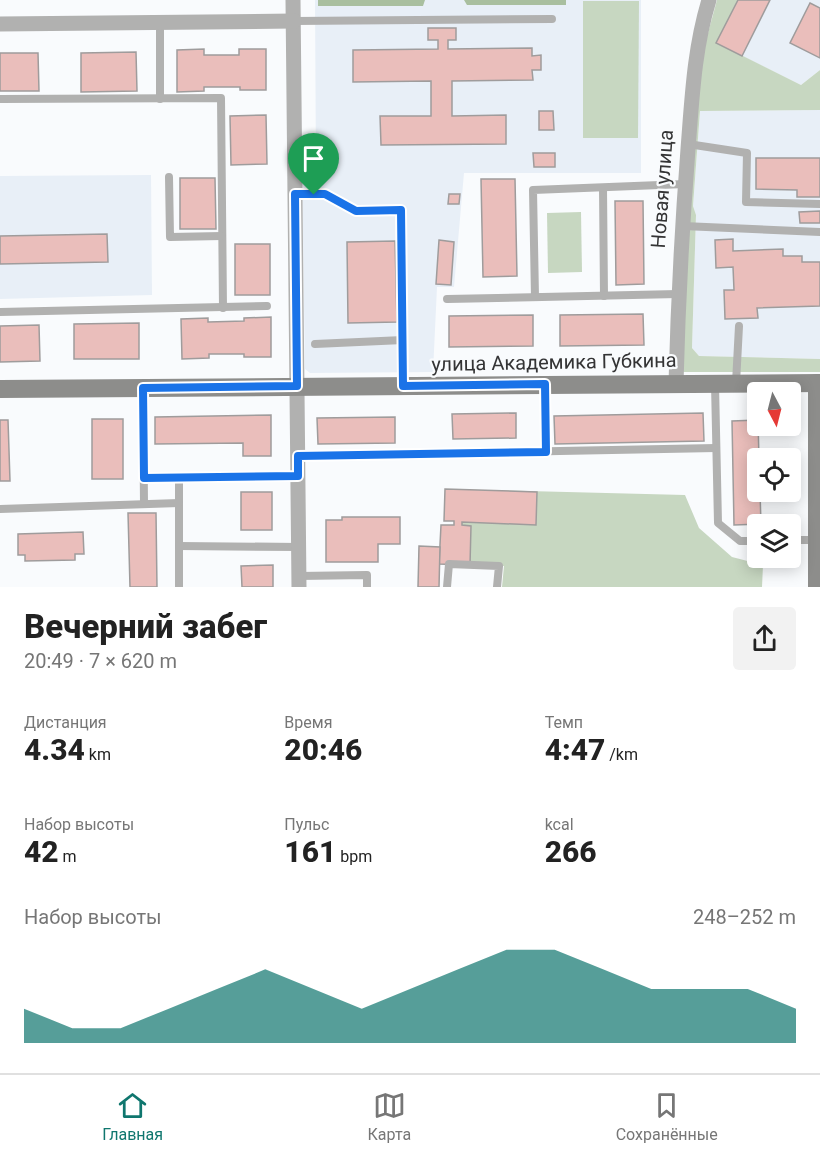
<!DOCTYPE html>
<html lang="ru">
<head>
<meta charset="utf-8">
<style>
  body { margin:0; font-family:Roboto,sans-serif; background:#f2f2f2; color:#222; height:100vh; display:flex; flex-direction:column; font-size:22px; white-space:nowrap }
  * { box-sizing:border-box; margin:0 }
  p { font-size:20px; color:#767676 }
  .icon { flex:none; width:33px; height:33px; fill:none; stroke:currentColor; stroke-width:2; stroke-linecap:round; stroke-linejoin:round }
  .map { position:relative; height:587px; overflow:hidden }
  .drawer { display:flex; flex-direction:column; background:#fff; flex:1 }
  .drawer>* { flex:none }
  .needle { width:39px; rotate:173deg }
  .buttons { position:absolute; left:747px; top:382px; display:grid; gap:12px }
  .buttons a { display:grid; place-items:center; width:54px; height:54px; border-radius:6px; background:#fff; box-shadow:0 3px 15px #0003; font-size:30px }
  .pin { position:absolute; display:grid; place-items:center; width:51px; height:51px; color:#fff; margin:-62px -26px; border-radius:50% 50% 50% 0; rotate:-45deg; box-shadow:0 0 6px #0007 }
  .pin .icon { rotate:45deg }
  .round { display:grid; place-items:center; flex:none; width:63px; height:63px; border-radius:6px; background:#f2f2f2 }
  .summary { display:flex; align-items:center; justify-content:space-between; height:102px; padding:0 24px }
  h1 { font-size:33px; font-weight:800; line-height:45px }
  .stats { display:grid; grid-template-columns:repeat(3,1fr); gap:9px; height:102px; padding:6px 24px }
  .stats div { display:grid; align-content:center }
  .stats b { font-size:30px; font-weight:800 }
  .stats small { font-size:16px; font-weight:400 }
  .stats p { font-size:16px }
  .chart { height:168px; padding:12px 24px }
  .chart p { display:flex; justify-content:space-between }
  .chart svg { width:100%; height:108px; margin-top:6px; fill:#0f766e; opacity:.7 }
  .tabs { display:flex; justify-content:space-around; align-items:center; height:84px; border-top:2px solid #e0e0e0; background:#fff; font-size:16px; color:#767676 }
  .tabs a { display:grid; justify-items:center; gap:3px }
  .tabs .active { color:#0f766e }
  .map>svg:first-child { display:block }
</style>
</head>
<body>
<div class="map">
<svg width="820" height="587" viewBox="0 0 820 587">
  <rect width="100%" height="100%" fill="#f9fbfd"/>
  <!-- built -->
  <g fill="#e8eff7">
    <path d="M315,0H641V173H464L454,287H437L433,372L310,373L305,369L302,174H316Z"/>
    <path d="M738,0H820V70L801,85L716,43Z"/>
    <path d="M820,110V359L699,356L692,348L696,216L693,206L700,111Z"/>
    <path d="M151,175L152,295L0,299V176Z"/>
  </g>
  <!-- green -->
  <g fill="#c7d7c1">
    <path d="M717,0H738L717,43L801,85L820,70V110L700,111L693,206L696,215L692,348L699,356L820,359V372H683L685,279L697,107L705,44Z"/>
    <path d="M583,1H639L638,138H583Z"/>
    <path d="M581,212L582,272L548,273L547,213Z"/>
    <path d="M445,489L685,495L699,528L732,557L763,565L762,587H502L504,566L440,564L439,587H418L419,546L440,547L441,525H454V521H444Z"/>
  </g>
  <!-- forest -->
  <g fill="#a9bf9f">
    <path d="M318,0H425L423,6H318Z"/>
    <path d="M464,0H566V5H467Z"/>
  </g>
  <!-- building -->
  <g fill="#eabebb" stroke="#9f9c9c" stroke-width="1.5">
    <path d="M738,0H770L742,56L716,43Z"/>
    <path d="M810,3L820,8V58L790,43Z"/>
    <path d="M428,28H456V40H448V49L532,48V56L541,55V70H532L533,80L452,81V116L506,115V144L381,145L380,116H431V81L353,82V50L438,49V40H428Z"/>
    <path d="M204,49V55H239V49H266V90H240V87H204V91L177,92V50Z"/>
    <path d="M136,52L137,91L81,92V53Z"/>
    <path d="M0,53H38L39,91H0Z"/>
    <path d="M539,111H553L554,130H539Z"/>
    <path d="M266,115L267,164L231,165L230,116Z"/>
    <path d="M533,153H555V167H534Z"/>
    <path d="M756,158H820V197H797V190L756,189Z"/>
    <path d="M180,178H215L216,229H180Z"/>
    <path d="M481,179H515L517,276L483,277Z"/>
    <path d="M449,194H460L459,204H448Z"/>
    <path d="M615,201H643L644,284L616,285Z"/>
    <path d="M820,211V223H800L799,212Z"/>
    <path d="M107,234L108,262L0,264V236Z"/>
    <path d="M733,239V251L783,249V256H802V262H820V306L757,308L758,318L725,319L724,290H734L733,267L716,268L715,240Z"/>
    <path d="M439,240L454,242L451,285L436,284Z"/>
    <path d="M395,241L397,322L348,323L347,242Z"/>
    <rect x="235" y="244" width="35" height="51"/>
    <path d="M643,314L644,345L560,346V315Z"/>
    <path d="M533,315V346L449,347V316Z"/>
    <path d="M271,317V357H244V354H209V358L182,359L181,319L208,318V322L244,321V318Z"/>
    <path d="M139,323V359H74V324Z"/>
    <path d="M39,325L40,361L0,362V326Z"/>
    <path d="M516,413V438L453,439L452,414Z"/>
    <path d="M703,413L704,441L555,444L554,416Z"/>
    <path d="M271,415V456H243V443L155,444V417Z"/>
    <path d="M395,417V443L318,444L317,418Z"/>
    <rect x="92" y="419" width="31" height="60"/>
    <path d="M0,420H8L10,481H0Z"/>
    <path d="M758,420L759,459H758V492H760L761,524L734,525L732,421Z"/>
    <path d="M445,489L537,492L536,525L462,522V525L471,526L470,565L439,564L441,525H454V521H444Z"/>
    <rect x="241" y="492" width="31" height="38"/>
    <path d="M128,513H156L157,587H130Z"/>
    <path d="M342,517H400V544H378V562H326V520H342Z"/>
    <path d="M83,532L84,554H75V560L25,561V555H18V534Z"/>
    <path d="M419,546L440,547L439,587H418Z"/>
    <path d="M273,565V587H242L241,566Z"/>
  </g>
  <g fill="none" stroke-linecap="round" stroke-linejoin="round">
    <!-- lane -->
    <g stroke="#b1b1b0" stroke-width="8">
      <path d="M294,21L552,19"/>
      <path d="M160,22V99"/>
      <path d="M0,99L221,98L223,308"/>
      <path d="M688,144L747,153L746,202L820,204"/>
      <path d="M169,177L170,237L222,236"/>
      <path d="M603,188L604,296"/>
      <path d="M295,194H325L356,211L401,210L403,386"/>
      <path d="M683,226L820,232"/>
      <path d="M535,297L533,190L685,184"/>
      <path d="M447,299L678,294"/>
      <path d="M0,312L267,306"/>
      <path d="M315,344L403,340"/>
      <path d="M736,383L739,326"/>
      <path d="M545,384L546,451"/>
      <path d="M715,384L718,523L740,541H758"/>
      <path d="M143,388L144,504"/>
      <path d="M298,456L716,448"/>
      <path d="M144,478L298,476"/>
      <path d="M179,478V587"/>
      <path d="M0,509L179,503"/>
      <path d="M790,540H816"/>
      <path d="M179,546L299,547"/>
      <path d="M299,576L367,575V587"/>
      <path d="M447,587L449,564L499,566L497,587"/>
    </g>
    <!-- street -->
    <g stroke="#b1b1b0" stroke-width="15">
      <path d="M293,0L299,587"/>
      <path d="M0,24L294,21"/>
      <path d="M676,383C678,304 682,228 688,149C692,99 694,49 709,0"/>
    </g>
    <!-- secondary -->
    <g stroke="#8d8d8b" stroke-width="18">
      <path d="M0,389L820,383"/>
      <path d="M817,587V383"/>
    </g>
  </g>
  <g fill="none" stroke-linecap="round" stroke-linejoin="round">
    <defs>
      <path id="route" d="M295,194H325L356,211L401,210L403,386L545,384L546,452L298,456V476L144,478L143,388L297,386Z"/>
    </defs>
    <!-- route casing -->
    <use href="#route" stroke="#fff" stroke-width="12"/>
    <!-- route -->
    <use href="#route" stroke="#1a73e8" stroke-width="8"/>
  </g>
  <g text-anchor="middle" stroke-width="4.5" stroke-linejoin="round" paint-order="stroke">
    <!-- street labels -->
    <g font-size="20" fill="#343435" stroke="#f9fbfd">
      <text transform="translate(662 189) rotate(-86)" y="7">Новая улица</text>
      <text transform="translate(554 362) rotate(-1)" y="7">улица Академика Губкина</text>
    </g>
  </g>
</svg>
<div class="buttons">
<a><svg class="needle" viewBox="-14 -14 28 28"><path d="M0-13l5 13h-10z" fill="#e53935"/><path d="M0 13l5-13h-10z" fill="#767676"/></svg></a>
<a><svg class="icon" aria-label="locate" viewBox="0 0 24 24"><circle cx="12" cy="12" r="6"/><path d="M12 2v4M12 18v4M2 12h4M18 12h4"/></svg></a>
<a><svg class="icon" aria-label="layers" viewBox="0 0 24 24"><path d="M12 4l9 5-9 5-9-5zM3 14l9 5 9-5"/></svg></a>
</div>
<div class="pin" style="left:314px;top:195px;background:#1e9e55"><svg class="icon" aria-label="arrive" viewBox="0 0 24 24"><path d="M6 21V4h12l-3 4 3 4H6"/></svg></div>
</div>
<section class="drawer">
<div class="summary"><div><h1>Вечерний забег</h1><p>20:49 · 7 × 620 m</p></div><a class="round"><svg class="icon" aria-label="share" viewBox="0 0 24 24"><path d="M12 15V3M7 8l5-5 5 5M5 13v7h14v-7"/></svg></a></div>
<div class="stats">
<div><p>Дистанция</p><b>4.34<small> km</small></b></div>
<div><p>Время</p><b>20:46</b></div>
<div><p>Темп</p><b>4:47<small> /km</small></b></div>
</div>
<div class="stats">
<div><p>Набор высоты</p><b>42<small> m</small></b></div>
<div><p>Пульс</p><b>161<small> bpm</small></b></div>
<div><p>kcal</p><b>266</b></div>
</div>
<div class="chart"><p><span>Набор высоты</span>248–252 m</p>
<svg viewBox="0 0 160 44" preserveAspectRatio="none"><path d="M0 44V30L10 38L20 38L30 30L40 22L50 14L60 22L70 30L80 22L90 14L100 6L110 6L120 14L130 22L140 22L150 22L160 30V44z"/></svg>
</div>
</section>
<nav class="tabs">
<a class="active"><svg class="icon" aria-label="home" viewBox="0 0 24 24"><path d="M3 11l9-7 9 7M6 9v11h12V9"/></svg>Главная</a>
<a><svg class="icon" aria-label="map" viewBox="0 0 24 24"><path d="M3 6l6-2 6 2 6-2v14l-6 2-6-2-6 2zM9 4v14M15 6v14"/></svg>Карта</a>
<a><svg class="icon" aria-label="saved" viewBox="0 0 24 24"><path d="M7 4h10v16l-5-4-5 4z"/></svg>Сохранённые</a>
</nav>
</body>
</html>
